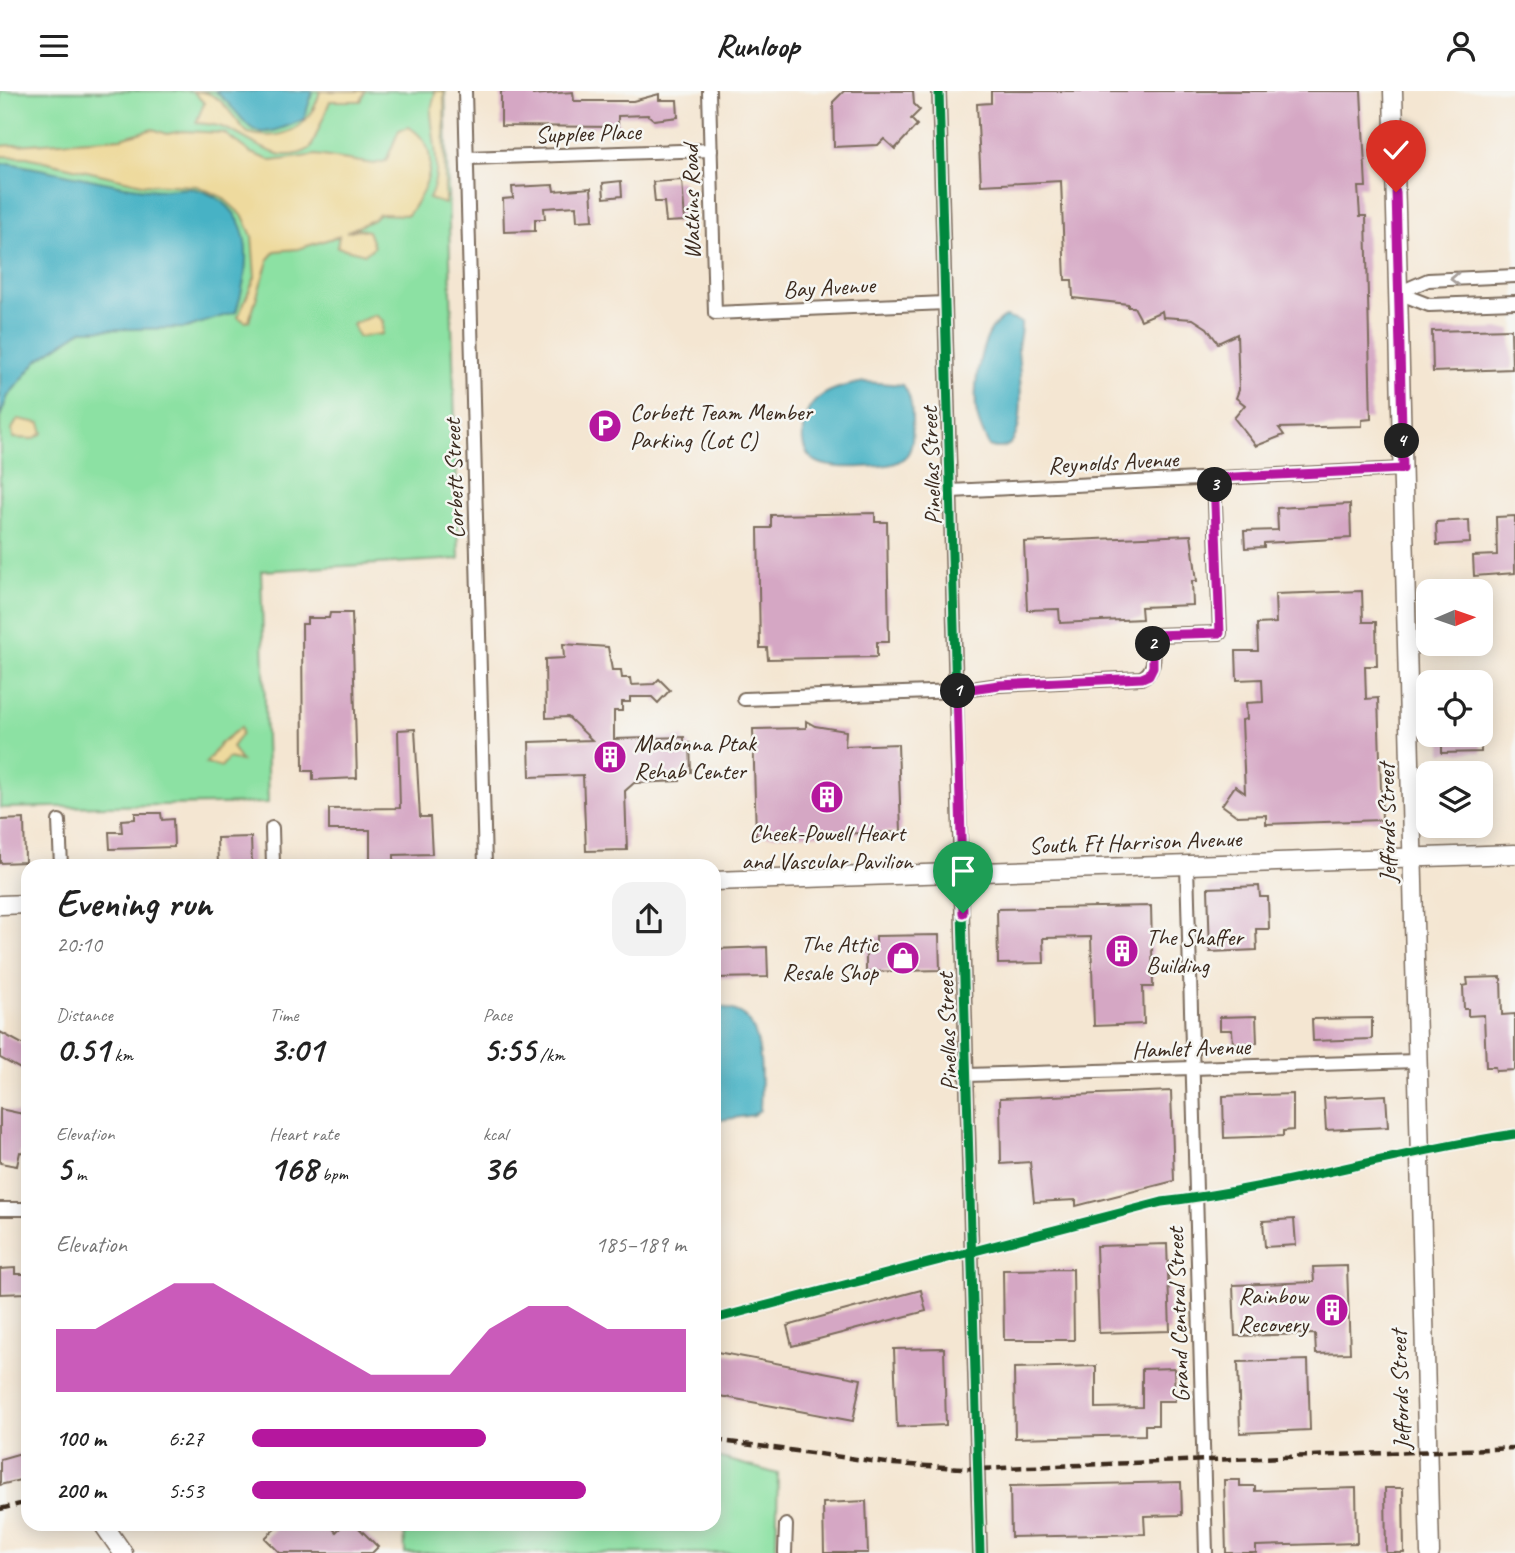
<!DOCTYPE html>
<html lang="en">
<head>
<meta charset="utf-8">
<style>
  body { margin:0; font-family:Caveat,sans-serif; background:#f2f2f2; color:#222; height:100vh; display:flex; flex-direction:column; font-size:26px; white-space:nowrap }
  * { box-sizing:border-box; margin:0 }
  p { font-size:23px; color:#767676 }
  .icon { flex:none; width:38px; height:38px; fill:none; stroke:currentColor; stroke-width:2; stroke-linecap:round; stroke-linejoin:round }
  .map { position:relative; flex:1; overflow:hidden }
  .drawer { position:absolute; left:21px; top:768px; width:700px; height:672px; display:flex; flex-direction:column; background:#fff; border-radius:21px; box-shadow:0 4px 18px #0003 }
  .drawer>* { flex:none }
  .needle { width:46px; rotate:88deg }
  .tools { position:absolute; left:1416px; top:488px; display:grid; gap:14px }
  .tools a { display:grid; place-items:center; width:77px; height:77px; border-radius:14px; background:#fff; box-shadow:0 4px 18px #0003; font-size:35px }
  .pin { position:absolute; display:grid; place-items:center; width:60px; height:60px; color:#fff; margin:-72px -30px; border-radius:50% 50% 50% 0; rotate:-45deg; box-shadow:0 0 7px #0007 }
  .pin .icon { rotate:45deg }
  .km { position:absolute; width:35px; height:35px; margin:-18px; border-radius:50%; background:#222; color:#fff; font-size:19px; line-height:35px; text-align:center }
  .round { display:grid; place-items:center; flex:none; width:74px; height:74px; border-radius:21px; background:#f2f2f2 }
  .headline { display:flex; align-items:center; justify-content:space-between; height:119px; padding:0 35px }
  h1 { font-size:38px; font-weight:700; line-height:52px }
  .metrics { display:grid; grid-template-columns:repeat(3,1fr); gap:10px; height:119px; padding:7px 35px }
  .metrics div { display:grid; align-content:center }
  .metrics b { font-size:35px; font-weight:700 }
  .metrics small { font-size:19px; font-weight:400 }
  .metrics p { font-size:19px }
  .chart { height:196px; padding:14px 35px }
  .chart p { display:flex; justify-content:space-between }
  .chart svg { width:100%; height:126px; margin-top:7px; fill:#b5179e; opacity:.7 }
  ul { padding:0 35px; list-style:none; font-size:23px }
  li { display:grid; grid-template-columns:112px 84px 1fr; align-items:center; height:52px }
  li i { height:18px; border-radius:9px; background:#b5179e }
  header { display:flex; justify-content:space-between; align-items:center; height:91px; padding:0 35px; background:#fff; font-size:32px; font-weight:700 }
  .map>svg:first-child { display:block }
</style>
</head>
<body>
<header><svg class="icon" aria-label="menu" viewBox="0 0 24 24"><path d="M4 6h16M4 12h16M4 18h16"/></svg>Runloop<svg class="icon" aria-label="person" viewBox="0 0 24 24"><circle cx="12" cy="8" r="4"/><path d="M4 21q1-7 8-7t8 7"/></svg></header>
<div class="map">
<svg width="1515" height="1462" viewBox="0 0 1515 1462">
  <rect width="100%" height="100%" fill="#f6f6f2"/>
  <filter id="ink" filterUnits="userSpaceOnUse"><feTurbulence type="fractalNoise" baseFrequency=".0143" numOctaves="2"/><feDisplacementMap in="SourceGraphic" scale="14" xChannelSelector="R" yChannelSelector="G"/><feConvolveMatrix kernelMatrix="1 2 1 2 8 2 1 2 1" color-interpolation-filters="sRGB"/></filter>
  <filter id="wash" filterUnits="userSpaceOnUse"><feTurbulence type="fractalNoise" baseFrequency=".00686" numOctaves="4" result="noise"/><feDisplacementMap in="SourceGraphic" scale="28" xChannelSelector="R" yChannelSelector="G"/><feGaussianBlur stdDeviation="1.57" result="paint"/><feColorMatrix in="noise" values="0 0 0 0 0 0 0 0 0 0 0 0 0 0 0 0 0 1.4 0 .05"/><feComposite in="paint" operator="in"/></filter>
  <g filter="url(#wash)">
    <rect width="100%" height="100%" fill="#f4e6d2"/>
    <!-- green -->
    <g fill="#8ce1a3" stroke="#648660" stroke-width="2">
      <path d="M0,0H445L459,468L261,480L268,712L0,717Z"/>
      <path d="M714,1365L778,1383L776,1462H405L404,1433H714Z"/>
    </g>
    <!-- sand -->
    <g fill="#eeda9e" stroke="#94825e" stroke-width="2">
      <path d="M193,0C223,0 228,23 248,42C283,51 311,37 320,0H365L361,10H330L311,57C278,78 252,47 224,37C215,33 205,33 196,32L204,12Z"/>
      <path d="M435,0H444L445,113L429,108C443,79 433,52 431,22C431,14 435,7 435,0Z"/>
      <path d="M409,36C445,59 428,97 408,124L379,123L373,129L346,141L359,138L368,140L374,156L365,163L337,156L339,145L298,158L275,160L269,167L249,230L246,231L238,226L255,186L252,145L243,125L222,106L197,95L142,93L27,66L0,65V55L121,47L153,38L167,43L182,40L224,42L251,62L272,70L316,64L374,73L386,70L399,39Z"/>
      <path d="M375,224L383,230L382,243L358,246L353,233Z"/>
      <path d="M18,328L40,332L43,342L33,348L13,347L12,338Z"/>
      <path d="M241,636L242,642L232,656L241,670L228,667L221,676L206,672L221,652Z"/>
    </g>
    <!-- water -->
    <g fill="#47b2c5" stroke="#416e72" stroke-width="2">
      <path d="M215,0H313L304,28C243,57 256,34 215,0Z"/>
      <path d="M9,72C48,79 87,88 125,95C137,97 151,99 163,99C173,99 185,96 195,98C256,114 252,171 236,221L186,237L82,239L38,269L8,305L0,326V73Z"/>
      <path d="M1005,226L1021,231C1022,240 1018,249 1018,258C1019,281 1033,372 989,355C984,344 977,331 976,318C974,292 980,239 1005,226Z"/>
      <path d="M865,291L903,294C911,304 912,317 912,330C913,341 914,358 905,366C895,376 876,375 863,376C827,378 793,375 805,328C812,301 841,295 865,291Z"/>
      <path d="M721,915C727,918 736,919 742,923C765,939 761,994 760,1019L753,1024L714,1030V917Z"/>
    </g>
    <g id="blocks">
      <!-- building -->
      <g fill="#d5a7c4">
        <path d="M501,0H533V4L573,1L574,10H633L659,3V9H677L678,26L654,29L648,24L618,25V36L501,35Z"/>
        <path d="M844,0H913L914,13L920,19L911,28L917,34L895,58L884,48L878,54L834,56L833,11Z"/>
        <path d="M991,0H1361L1366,96H1358L1360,125H1366L1371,328L1362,329V335L1279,337L1284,344L1256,355L1234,327L1245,314L1236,307L1239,299L1237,243L1218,252L1207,237L1193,228L1163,226L1162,220L1141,229L1134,216H1128V213L1073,207L1072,189H1065L1061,90L981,94L977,13L991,12Z"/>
        <path d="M682,89L685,130L666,131L664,111H655L653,91Z"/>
        <path d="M621,90L622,105L604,107L603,92Z"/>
        <path d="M553,94L554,100L591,97L593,129L577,130L576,115L544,117L545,128H535V140L504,141L503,108L513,107L512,96Z"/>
        <path d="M1511,238L1512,278L1433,281L1432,240Z"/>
        <path d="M1350,413L1351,447L1264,452V456L1245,457L1244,440L1278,439L1277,417Z"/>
        <path d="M875,422V431H887L889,551H877V566L768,568L767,557H760L758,437H771V424Z"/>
        <path d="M1515,425V482L1474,485L1473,465L1497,464L1496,426Z"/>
        <path d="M1469,429L1470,452L1437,454L1436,431Z"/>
        <path d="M1191,444L1197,490H1192L1193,514L1141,516L1142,528L1060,532L1059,518L1027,519L1024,451Z"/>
        <path d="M1362,500L1363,531H1376L1377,575H1365L1366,608L1378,607L1382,729L1266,733V724L1237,725L1222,714L1235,695L1245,702L1242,629L1247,628L1246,612L1263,611L1262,588L1237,589L1236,560H1258L1257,533L1276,532L1275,503Z"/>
        <path d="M330,522H352L357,687L313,689V680H303L302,533H307V527H329Z"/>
        <path d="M563,553L608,556L612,579H621L622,587H630L631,594L654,593L659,588L670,599L658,612L652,606H630V611H622V620H614V648L684,646V652H690L691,681H679L680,690L634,692L625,700L627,759L586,760L583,684L530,686L529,651L592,649L568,626L546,627L545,568L564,567Z"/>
        <path d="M806,630L815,635L846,640L845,655L898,653L901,741L756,745L753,638L806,637Z"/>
        <path d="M415,638L420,726H430L432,763L394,764V775H370V739H329V718L400,717L398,639Z"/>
        <path d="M1442,644H1481V661L1442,662Z"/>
        <path d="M135,722H161L162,729L173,728L174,756L110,758L109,741H122L121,729L135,728Z"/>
        <path d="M24,728L25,771L0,772V729Z"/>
        <path d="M251,746L252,775H218L217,747Z"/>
        <path d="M1259,795L1260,806H1268L1269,838H1256L1257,859L1210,861L1208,797Z"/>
        <path d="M1151,815L1153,896H1143L1144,933L1094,935L1091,846L1043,847L1044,872L998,873L997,818Z"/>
        <path d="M939,844L940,879L866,881V855H876V845Z"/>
        <path d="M767,856L768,886L714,887V858Z"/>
        <path d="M1501,886L1502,924L1515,923V979L1496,980L1495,976H1486L1484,924L1468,925V918H1464L1463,895L1468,894L1467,887Z"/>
        <path d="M1256,925L1257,952H1233L1232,939H1220V926Z"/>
        <path d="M1372,927V948L1313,950L1312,928Z"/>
        <path d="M0,941L28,956V973L24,980L0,967Z"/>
        <path d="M1171,1000L1174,1090L1076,1115V1109L1034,1111L1030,1071L1001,1073L1000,1007Z"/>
        <path d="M1293,1003V1039L1283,1040V1045L1224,1047L1223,1005Z"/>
        <path d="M1386,1004L1388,1036L1326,1039L1324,1007Z"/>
        <path d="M0,1018L28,1024V1062L20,1061L17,1075L0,1072Z"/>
        <path d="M1294,1128L1296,1154L1265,1156L1263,1130Z"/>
        <path d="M1167,1153L1170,1240L1099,1242L1096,1155Z"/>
        <path d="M1347,1175L1350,1262L1316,1263L1315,1243L1235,1245L1233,1194L1314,1191L1313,1176Z"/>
        <path d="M15,1177V1183H25L26,1202L0,1203V1178Z"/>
        <path d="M1073,1178L1074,1249H1004L1003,1179Z"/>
        <path d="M921,1199L926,1220L792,1255L787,1235Z"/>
        <path d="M944,1257L946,1334L897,1336L894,1258Z"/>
        <path d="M717,1261L861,1288L853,1330L714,1304Z"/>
        <path d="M1308,1269L1310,1339L1240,1342L1238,1271Z"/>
        <path d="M1096,1275V1317L1142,1316V1278L1174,1277L1175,1310H1158V1334H1145V1344L1015,1347L1014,1277Z"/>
        <path d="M28,1360V1387L0,1394V1368Z"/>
        <path d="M1224,1389H1240V1395H1255V1400L1356,1397L1357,1452L1256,1455V1462H1226Z"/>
        <path d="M1181,1391L1182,1424L1144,1425L1145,1443L1011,1446L1010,1395Z"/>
        <path d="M1385,1397H1403L1404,1462H1386Z"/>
        <path d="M866,1410L868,1462H824L823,1412Z"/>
        <path d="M280,1433H329L336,1441L344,1433H355L378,1456L372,1462H280L265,1447Z"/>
      </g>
    </g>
  </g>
  <g filter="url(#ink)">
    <use href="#blocks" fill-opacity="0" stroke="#7c6c5d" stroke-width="2"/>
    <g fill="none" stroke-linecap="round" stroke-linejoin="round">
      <defs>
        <g id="street">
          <path d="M465,0L485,775"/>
          <path d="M709,0L715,222L945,212"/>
          <path d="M939,0L980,1462"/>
          <path d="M467,67L711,59"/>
          <path d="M1398,202L1428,189L1515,185"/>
          <path d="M1398,202L1429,214L1515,211"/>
          <path d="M951,400L1403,378"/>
          <path d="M744,608L957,600L999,594L1141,587C1158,580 1153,560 1153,544L1220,542L1214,387"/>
          <path d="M59,730L61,775"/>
          <path d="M272,737L273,775"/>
          <path d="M1187,774L1206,1462"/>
          <path d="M967,984L1417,970"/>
          <path d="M0,1118H28"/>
          <path d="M785,1462L786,1434"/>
        </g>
        <g id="secondary">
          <path d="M1393,0L1430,1462"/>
          <path d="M714,790L1515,763"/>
          <path d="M0,814L28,813"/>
          <path d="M103,1433L123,1462"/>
        </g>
      </defs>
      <!-- street casing -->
      <use href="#street" stroke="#7c6c5d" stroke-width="16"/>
      <!-- secondary casing -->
      <use href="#secondary" stroke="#7c6c5d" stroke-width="21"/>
      <!-- street -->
      <use href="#street" stroke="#fff" stroke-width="12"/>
      <!-- secondary -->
      <use href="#secondary" stroke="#fff" stroke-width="18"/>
      <!-- rail -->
      <g stroke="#3b2a1e" stroke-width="4.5" stroke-dasharray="10 5" stroke-linecap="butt">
        <path d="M714,1349L894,1373L978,1378L1515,1357"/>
        <path d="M0,1418L28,1411"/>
      </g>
      <defs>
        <g id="cycleway">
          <path d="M939,0L980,1462"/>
          <path d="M714,1228L1162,1111C1281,1097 1396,1061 1515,1043"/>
        </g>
      </defs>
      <!-- cycleway casing -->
      <use href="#cycleway" stroke="#f6f6f2" stroke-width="13"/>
      <!-- cycleway -->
      <use href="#cycleway" stroke="#00873e" stroke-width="9"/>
    </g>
    <!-- one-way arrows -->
    <defs><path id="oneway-chevron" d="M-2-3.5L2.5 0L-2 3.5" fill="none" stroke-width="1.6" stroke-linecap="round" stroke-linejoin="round" transform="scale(1.75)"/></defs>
    <use stroke="#a79f9a" href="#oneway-chevron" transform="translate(1455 188) rotate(178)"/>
  </g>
  <g fill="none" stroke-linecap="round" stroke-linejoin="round" filter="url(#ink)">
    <defs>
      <path id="route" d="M963,822L957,600L999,594L1142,587L1149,584L1153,576V544L1220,542L1214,387L1403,378L1396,101"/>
    </defs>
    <!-- route casing -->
    <use href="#route" stroke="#fff" stroke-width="14"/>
    <!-- route -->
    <use href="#route" stroke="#b5179e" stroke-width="9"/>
  </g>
  <!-- icons -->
  <defs>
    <symbol id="parking-disc" viewBox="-11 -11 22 22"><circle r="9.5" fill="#b5179e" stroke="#f6f6f2"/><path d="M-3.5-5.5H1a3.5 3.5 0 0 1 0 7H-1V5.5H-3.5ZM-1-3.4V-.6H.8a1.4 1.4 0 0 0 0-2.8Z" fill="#fff"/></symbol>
    <symbol id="building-disc" viewBox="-11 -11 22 22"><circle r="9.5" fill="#b5179e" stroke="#f6f6f2"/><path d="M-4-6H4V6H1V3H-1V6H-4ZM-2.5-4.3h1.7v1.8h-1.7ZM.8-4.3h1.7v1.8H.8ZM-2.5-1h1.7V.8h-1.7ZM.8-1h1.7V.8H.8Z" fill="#fff"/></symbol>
    <symbol id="shop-disc" viewBox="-11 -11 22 22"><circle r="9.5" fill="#b5179e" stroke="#f6f6f2"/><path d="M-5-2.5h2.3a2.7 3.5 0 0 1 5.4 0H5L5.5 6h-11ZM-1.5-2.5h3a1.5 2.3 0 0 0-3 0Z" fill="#fff"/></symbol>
  </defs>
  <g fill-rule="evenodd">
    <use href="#parking-disc" x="586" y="316" width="38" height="38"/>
    <use href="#building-disc" x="591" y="647" width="38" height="38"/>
    <use href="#building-disc" x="808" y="687" width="38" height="38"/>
    <use href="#building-disc" x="1103" y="841" width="38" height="38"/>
    <use href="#shop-disc" x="884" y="848" width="38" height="38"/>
    <use href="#building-disc" x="1313" y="1200" width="38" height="38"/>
  </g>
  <g text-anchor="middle" stroke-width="5" stroke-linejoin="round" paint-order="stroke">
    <!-- street labels -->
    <g font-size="24" fill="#3b2a1e" stroke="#f6f6f2">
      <text transform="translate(588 42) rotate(-2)" y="8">Supplee Place</text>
      <text transform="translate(691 111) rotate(-91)" y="8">Watkins Road</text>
      <text transform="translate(829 196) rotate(-3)" y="8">Bay Avenue</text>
      <text transform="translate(1113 371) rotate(-3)" y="8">Reynolds Avenue</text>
      <text transform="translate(931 375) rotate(-92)" y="8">Pinellas Street</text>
      <text transform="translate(454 388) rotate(-92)" y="8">Corbett Street</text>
      <text transform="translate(1387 732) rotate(-91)" y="8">Jeffords Street</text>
      <text transform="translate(1135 751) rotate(-2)" y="8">South Ft Harrison Avenue</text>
      <text transform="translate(947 941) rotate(-92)" y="8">Pinellas Street</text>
      <text transform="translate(1191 957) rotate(-2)" y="8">Hamlet Avenue</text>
      <text transform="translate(1178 1224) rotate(-92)" y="8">Grand Central Street</text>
      <text transform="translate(1400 1299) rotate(-92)" y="8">Jeffords Street</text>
    </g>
    <!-- poi labels -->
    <g font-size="24" fill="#3b2a1e" stroke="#f6f6f2" text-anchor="start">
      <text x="630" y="329">Corbett Team Member<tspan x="630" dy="28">Parking (Lot C)</tspan></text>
      <text x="634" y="660">Madonna Ptak<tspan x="634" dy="28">Rehab Center</tspan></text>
      <text x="827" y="750" text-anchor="middle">Cheek-Powell Heart<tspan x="827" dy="28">and Vascular Pavilion</tspan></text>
      <text x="1146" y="854">The Shaffer<tspan x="1146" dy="28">Building</tspan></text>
      <text x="878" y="861" text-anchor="end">The Attic<tspan x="878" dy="28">Resale Shop</tspan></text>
      <text x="1308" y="1213" text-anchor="end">Rainbow<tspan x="1308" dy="28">Recovery</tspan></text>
    </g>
  </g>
</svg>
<div class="tools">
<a><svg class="needle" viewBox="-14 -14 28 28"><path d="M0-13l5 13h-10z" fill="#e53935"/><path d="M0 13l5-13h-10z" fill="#767676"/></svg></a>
<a><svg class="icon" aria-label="locate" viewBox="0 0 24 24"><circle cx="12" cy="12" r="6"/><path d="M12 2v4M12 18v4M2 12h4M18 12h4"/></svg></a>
<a><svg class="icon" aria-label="layers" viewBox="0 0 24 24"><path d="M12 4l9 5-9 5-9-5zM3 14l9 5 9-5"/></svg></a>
</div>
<div class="pin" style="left:963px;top:822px;background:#1e9e55"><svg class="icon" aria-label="arrive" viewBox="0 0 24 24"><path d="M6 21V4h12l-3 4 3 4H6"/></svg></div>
<div class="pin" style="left:1396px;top:101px;background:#d93025"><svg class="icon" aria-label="check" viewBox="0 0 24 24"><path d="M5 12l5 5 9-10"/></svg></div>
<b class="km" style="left:958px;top:600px">1</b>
<b class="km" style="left:1153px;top:553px">2</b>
<b class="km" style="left:1215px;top:394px">3</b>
<b class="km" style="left:1402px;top:350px">4</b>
<section class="drawer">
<div class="headline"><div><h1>Evening run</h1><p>20:10</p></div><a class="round"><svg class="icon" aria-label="share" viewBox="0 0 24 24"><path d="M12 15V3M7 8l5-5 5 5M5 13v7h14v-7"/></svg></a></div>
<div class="metrics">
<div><p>Distance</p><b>0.51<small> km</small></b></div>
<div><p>Time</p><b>3:01</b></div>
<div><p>Pace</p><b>5:55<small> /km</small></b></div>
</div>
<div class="metrics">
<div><p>Elevation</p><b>5<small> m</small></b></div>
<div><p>Heart rate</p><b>168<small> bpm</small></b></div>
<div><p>kcal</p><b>36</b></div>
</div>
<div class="chart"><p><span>Elevation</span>185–189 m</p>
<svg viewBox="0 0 160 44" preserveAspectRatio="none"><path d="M0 44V22L10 22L20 14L30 6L40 6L50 14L60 22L70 30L80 38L90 38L100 38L110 22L120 14L130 14L140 22L150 22L160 22V44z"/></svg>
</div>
<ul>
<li><b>100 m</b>6:27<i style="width:54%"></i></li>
<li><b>200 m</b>5:53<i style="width:77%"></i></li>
</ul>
</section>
</div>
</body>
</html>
